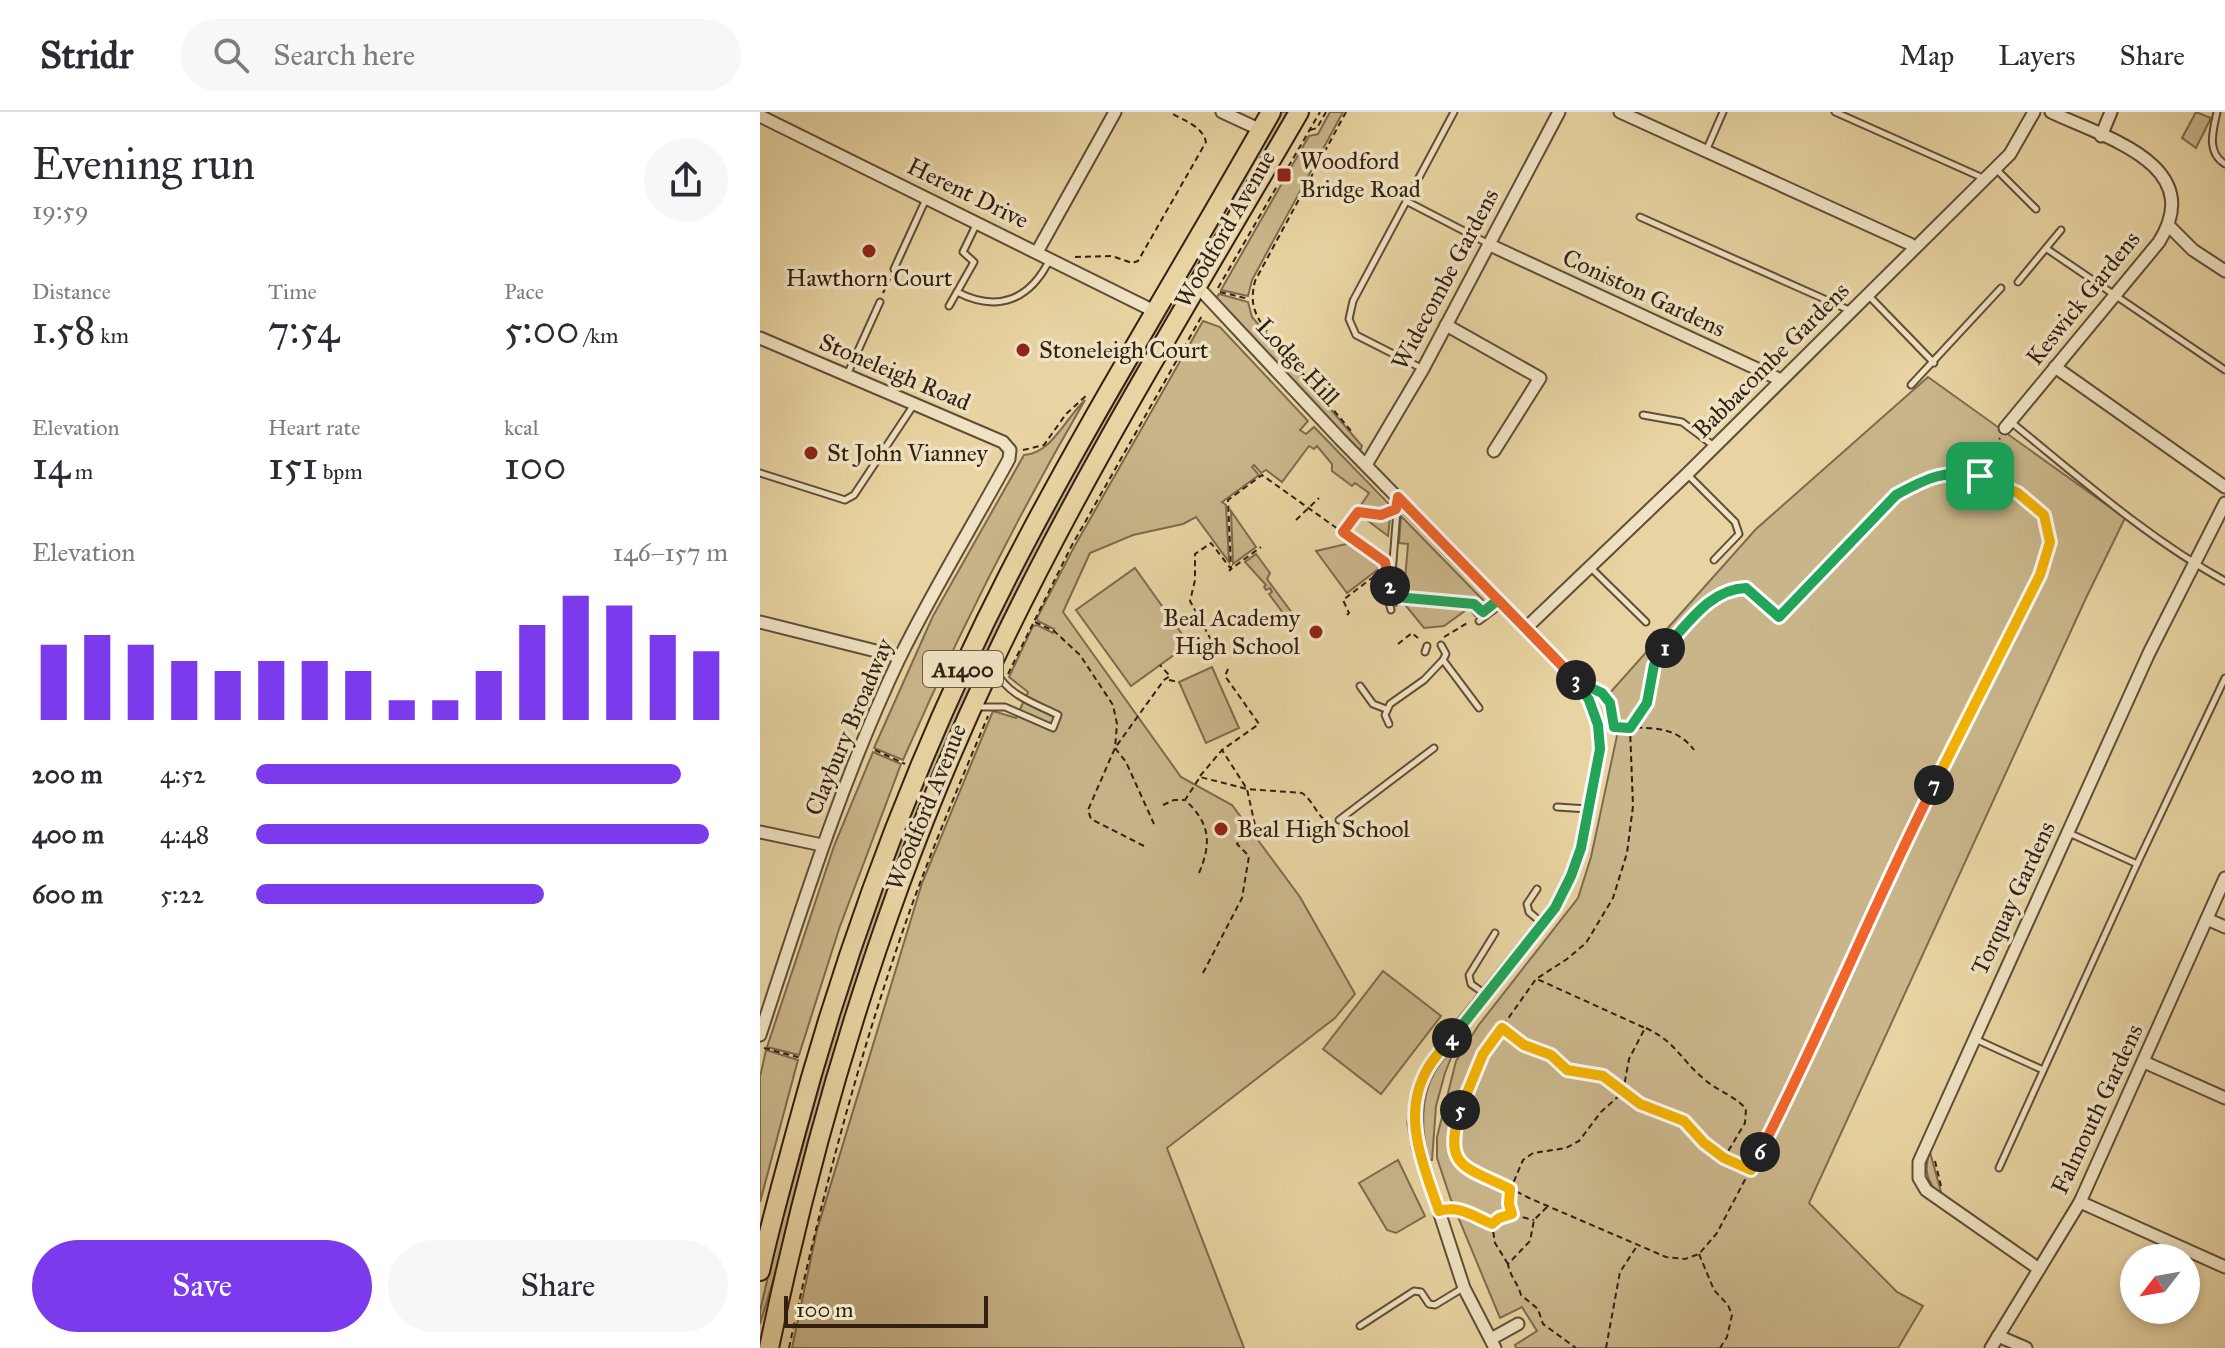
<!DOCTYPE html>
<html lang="en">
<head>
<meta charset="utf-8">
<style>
  body { margin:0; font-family:"IM FELL Great Primer",serif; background:#f7f7f7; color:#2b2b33; height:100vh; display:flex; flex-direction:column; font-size:30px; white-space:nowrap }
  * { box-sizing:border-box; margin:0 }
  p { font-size:26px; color:#7c7c81 }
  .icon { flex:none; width:44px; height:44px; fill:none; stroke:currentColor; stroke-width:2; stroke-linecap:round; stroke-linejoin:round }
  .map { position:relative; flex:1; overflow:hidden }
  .side { display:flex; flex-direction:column; background:#fff; width:760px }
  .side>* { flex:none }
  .needle { width:52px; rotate:239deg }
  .tools { position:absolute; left:1360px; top:1132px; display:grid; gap:16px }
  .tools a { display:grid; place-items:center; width:80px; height:80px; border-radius:50%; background:#fff; box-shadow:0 4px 12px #0003; font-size:40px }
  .scale { position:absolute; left:24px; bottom:20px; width:204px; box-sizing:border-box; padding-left:8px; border:4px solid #322013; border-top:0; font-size:22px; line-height:28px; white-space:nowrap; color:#322013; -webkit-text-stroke:6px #f0e3c3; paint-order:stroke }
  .pin { position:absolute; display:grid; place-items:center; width:68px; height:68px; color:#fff; margin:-34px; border-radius:16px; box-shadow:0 4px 12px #0006 }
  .km { position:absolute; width:40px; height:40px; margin:-20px; border-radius:50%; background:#222; color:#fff; font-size:22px; line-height:40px; text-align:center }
  .round { display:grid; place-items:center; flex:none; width:84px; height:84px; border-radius:42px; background:#f7f7f7 }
  .summary { display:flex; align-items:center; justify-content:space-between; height:136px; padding:0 32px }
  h1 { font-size:44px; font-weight:600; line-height:60px }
  .stats { display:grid; grid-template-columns:repeat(3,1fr); gap:12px; height:136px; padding:8px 32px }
  .stats div { display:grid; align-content:center }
  .stats b { font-size:40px; font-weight:600 }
  .stats small { font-size:22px; font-weight:400 }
  .stats p { font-size:22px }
  .chart { height:224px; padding:16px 32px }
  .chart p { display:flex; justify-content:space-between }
  .chart svg { width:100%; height:144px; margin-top:8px; stroke:#7c3aed; stroke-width:6 }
  .action { display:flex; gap:16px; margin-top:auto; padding:16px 32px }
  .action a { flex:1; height:92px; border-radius:48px; background:#7c3aed; color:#fff; font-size:32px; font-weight:600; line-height:92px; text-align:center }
  .action a+a { background:#f7f7f7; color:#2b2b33 }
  ul { padding:0 32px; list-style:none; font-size:26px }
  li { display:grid; grid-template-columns:128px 96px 1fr; align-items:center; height:60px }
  li i { height:20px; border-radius:10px; background:#7c3aed }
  header { display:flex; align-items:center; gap:48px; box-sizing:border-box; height:112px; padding:0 40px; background:#fff; border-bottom:2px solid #e1e1e2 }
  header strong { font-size:38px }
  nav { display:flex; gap:44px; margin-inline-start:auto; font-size:28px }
  .search { width:560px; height:72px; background:#f7f7f7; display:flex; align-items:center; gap:20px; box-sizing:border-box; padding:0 28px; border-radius:44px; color:#7c7c81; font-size:30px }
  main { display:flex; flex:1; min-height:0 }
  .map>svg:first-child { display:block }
</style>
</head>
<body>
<header>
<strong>Stridr</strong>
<div class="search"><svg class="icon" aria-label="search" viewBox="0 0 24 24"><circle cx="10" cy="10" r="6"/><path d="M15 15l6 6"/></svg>Search here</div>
<nav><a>Map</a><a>Layers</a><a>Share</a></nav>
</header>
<main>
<section class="side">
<div class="summary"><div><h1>Evening run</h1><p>19:59</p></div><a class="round"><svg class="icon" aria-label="share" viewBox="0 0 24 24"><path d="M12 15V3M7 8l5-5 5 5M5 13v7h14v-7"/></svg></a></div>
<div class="stats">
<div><p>Distance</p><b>1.58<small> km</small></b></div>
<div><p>Time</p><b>7:54</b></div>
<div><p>Pace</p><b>5:00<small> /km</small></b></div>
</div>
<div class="stats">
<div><p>Elevation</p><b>14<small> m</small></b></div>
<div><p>Heart rate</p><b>151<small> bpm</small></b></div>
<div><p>kcal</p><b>100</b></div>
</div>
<div class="chart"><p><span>Elevation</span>146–157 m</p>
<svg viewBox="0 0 160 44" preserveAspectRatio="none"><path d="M5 44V21M15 44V18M25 44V21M35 44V26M45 44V29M55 44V26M65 44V26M75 44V29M85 44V38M95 44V38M105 44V29M115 44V15M125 44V6M135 44V9M145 44V18M155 44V23"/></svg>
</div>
<ul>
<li><b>200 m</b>4:52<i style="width:90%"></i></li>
<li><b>400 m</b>4:48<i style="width:96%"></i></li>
<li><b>600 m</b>5:22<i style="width:61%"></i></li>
</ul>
<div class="action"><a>Save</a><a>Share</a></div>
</section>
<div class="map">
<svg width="1465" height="1236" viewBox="0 0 1465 1236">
  <rect width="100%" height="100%" fill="#e8d4a2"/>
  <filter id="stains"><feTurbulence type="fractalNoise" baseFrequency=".0025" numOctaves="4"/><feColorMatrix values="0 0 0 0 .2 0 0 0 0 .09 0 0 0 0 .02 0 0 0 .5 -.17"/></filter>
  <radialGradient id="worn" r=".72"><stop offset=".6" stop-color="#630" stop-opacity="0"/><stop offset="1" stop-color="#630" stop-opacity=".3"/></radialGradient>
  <!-- green -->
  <g fill="#c9b58a" stroke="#7e6a4e" stroke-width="2">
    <path d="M521,0H530L222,554L24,1133L0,1212V1199L16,1130L81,895L138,732L213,553L282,416Z"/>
    <path d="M570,0H583L492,168L488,184L461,178L549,24L558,22Z"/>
    <path d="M1436,0L1451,6L1436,36L1422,26Z"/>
    <path d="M459,182L488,190L492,205L602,334L600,339L455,188Z"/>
    <path d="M443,209L460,215L548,309L540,318L546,322L554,315L629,392L623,401L600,398L599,396L609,381L595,371L592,374L572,359V352L557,334L554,337L549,334L522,370L506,358L501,361L494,353L492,355L499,363L462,390L466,393L469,450L436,405L423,412L373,423L330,441L303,500L421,665L472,693L540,785L595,882L575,906L407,1036L484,1236H32L57,1118L162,771L233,599L256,606L268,580L249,565L273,514L277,513L293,521L294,517L278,509L277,506L313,437Z"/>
    <path d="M1168,265L1365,406L1326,486L1049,1091L1137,1180L1163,1194L1138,1236H756L755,1233L777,1219L762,1195L740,1206L691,1088L677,1046V1025L696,949L718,914L818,786L831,745L858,619C859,604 858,594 848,583L996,417Z"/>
    <path d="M325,288C257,405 197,524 143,648L114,636L173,504L264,343C292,341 305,307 325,288Z"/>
    <path d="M471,399L496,435L473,452Z"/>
    <path d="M599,402L630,406L628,424Z"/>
    <path d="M641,404L725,490L726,496L720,489L717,491L635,484V478L644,479L648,432L639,431Z"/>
    <path d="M595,430L625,452L587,481L556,439Z"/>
    <path d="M496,442L510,461L507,467L532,501L526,505L509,482L512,480L510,476L506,478L504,475L506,473L485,450Z"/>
    <path d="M375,456L429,532L371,574L316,498Z"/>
    <path d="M635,487L672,493L673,490L716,494L720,500L715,504L709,496L684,514L664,516L643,490L636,494Z"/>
    <path d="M452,555L479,616L446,631L419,570Z"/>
    <path d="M113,640L141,652L79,817L39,943L7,935L74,734Z"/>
    <path d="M623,859L681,904L621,982L563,937Z"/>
    <path d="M697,931L685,961L676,994L672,1048H669C661,1020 660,987 674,961C680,950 690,940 697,931Z"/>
    <path d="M6,938L38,948L0,1090V965Z"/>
    <path d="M1170,1040L1181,1080L1180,1083C1167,1070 1163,1057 1170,1040Z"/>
    <path d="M638,1048L665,1104L636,1121L627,1118L599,1071Z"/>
  </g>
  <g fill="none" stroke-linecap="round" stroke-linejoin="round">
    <defs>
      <g id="service">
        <path d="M1075,0L1223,66"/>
        <path d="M1457,0C1453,19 1446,40 1465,52"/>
        <path d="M946,39L963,0"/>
        <path d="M1237,58L1276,97"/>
        <path d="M646,89L729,132"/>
        <path d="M880,105L1089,198"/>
        <path d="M1287,137L1465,258"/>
        <path d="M134,157L166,87"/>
        <path d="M1258,170L1301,118"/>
        <path d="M197,180C238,201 270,188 290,147"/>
        <path d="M1108,183L1174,251"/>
        <path d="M189,194L214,150L203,140L217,111"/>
        <path d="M661,256L596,223L589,207L593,189L694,0"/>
        <path d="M87,263L120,190"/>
        <path d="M1151,273L1241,176"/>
        <path d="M883,303L922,310L954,334"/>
        <path d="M1251,310C1320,366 1387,426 1465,469"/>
        <path d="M0,361L85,388L94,383L153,294"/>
        <path d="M928,363L975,410L979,422L954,448"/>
        <path d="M830,455L886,510"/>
        <path d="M631,498L626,479L632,462L638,386"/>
        <path d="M719,509L740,493"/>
        <path d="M681,533L686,542L683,548L719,596"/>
        <path d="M665,540L667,534"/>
        <path d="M600,574L613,592L626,597"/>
        <path d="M220,595H245L293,616L298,603C276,592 247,583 236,559"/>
        <path d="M629,612L625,603L630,592L664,568L683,548"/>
        <path d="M797,695L828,697"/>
        <path d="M579,708L674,636"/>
        <path d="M1309,721L1377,752"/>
        <path d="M777,777L767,792L769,800L782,811"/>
        <path d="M725,882L711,872L709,863L735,821"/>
        <path d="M1215,927L1283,958"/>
        <path d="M1239,1056L1377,752L1465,566"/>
        <path d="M600,1214L654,1179L661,1180L669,1192L675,1193L703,1176"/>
      </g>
      <g id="minor">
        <path d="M462,0L501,18"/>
        <path d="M860,0L1150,132L1154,136"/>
        <path d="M0,4L396,200"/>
        <path d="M1341,24L1351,0"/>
        <path d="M1409,114L1433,138L1465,159"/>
        <path d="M730,133L1021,268"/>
        <path d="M277,140L355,0"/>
        <path d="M438,175L580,327L817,569L829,588L838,613L840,637L821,736L811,764L795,796L676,944L663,966L656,988L654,1011L658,1035L704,1176L735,1236"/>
        <path d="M686,213L780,266L734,339"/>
        <path d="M0,226L243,330L250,338L249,347C213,413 173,478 140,545C82,667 42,795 0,923"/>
        <path d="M1295,255L1465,375"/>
        <path d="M1245,316L1399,130C1448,52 1343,25 1291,0"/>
        <path d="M606,353L663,257L799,0"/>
        <path d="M0,510L140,545"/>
        <path d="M766,516L927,362L1250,42L1274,0"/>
        <path d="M0,720L62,733"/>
        <path d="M1447,807L1465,815"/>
        <path d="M1384,950L1465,986"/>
        <path d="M1320,1090L1465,1155"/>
        <path d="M1279,1157L1166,1078L1159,1066V1050L1389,541L1465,391"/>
        <path d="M1238,1224L1266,1236"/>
        <path d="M731,1227L758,1212"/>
        <path d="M1231,1236L1320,1090L1465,766"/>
      </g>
      <g id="trunk">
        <path d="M0,1159C10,1113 23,1068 35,1023C87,829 158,640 249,462C330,304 424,154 511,0"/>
        <path d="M9,1236C58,1001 129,769 232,552C321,363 434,181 539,0"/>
      </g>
    </defs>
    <!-- service casing -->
    <use href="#service" stroke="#604d37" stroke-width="9"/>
    <!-- minor casing -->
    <use href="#minor" stroke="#604d37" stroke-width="15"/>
    <!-- trunk casing -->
    <use href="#trunk" stroke="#322013" stroke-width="22"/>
    <!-- path -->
    <g stroke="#322013" stroke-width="2" stroke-dasharray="6 4" stroke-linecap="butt">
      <path d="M586,0L495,169C490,190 493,200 506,218L592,320"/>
      <path d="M550,18L557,16L566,0"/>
      <path d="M315,145L352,144L372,151L378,149L446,30C442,13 423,9 410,0"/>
      <path d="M458,176L560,0"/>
      <path d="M460,180L489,187"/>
      <path d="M123,181L131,165"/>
      <path d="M263,338L284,333L306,302L328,282"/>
      <path d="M1201,359L1237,370L1258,381L1284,403L1290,430L1280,463L1126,769L1031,980L957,1121L939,1142L925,1147L906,1145L769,1086L699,1050L693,1040V1023L701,993L723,942L776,867L807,847L826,831L853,786L867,741L873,694L870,616L887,591L894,553L904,537L954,485L971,477L986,476L1019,505L1136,383L1158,371Z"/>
      <path d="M1221,363L1240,326"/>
      <path d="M536,408L559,386"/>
      <path d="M584,419L598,400L621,403L627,399"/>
      <path d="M469,459L471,457L468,388L502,363L623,449"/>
      <path d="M639,486L714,492L719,495"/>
      <path d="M587,503L589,501L583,488L621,459"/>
      <path d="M275,510L294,519L320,543L353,593L357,612L355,636L366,650L394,712"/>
      <path d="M684,525L709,510"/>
      <path d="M638,532L652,521L658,526"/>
      <path d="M456,537L430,489L435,468V442L451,431L471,457L501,435"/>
      <path d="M248,562L311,435L443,202"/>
      <path d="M409,568L419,570"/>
      <path d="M841,581L850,591L854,615C886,617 914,611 934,638"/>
      <path d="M115,638L145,652"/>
      <path d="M440,664L462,638L499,612L465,564L468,557"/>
      <path d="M403,693L414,688H424"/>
      <path d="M384,734L331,707L328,698L355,636L404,568L410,564L400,553"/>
      <path d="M439,761C452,730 450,711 425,688L440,665L487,677L542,681C554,689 557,706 570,711"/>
      <path d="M443,861L482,786L489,744L477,732L495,713L487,677L462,638"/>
      <path d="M886,916C917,931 920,947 944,967C957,979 974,983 986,997L985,1011L964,1046"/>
      <path d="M743,917L764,933L791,943L807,958L843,964L880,992L924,1009L944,1031L964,1046L990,1058"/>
      <path d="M4,936L41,946"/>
      <path d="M1175,1049L1181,1074"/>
      <path d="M787,1095L774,1108L770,1129L748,1152C750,1165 758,1171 761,1183L778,1197L783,1212L816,1236"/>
      <path d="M690,1096L702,1097L731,1112"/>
      <path d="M753,1103L774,1108"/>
      <path d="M939,1142L954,1178L968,1193L972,1203L967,1225L960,1236"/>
      <path d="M748,1152L735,1131L732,1112L739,1106L752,1102L749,1081L763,1048L773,1041L806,1036L819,1029L841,1000L863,980L869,947L885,916L777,867"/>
      <path d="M29,1236C61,1086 101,935 153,790C176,727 202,666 228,604"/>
      <path d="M846,1236L860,1160L877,1134"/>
    </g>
    <!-- service -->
    <use href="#service" stroke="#f0e3c3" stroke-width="5"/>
    <!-- minor -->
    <use href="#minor" stroke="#f0e3c3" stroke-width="11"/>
    <!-- trunk -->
    <use href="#trunk" stroke="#e8d4a2" stroke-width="18"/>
  </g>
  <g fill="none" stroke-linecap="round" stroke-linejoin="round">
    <defs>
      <path id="split-1" d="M905,536C928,512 950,477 986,476L1019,505L1136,383C1165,367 1187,356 1220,364"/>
      <path id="split-2" d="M630,474L636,485L714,492L723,500L738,488L817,569L842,581L850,591L854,615L870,616L887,591L894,553L905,536"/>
      <path id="split-3" d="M630,474L625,450L583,420L598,400L621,403L636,397L638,385L816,568"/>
      <path id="split-4" d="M692,926L795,796L811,764L821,736L840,637L838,613L829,588L816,568"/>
      <path id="split-5" d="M692,926C681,938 669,951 663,966C643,1010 665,1057 679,1099C700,1093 713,1104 732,1112L739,1106L752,1102L749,1092L750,1077C704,1054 683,1056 700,998"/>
      <path id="split-6" d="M700,998L723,942L742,916L764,933L791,943L807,958L843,964L880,992L924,1009L944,1031L964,1046L991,1058L1000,1040"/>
      <path id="split-7" d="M1000,1040C1062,920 1113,794 1174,673"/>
      <path id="split-8" d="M1174,673L1280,463L1290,430L1284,403L1258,381L1220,364"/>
    </defs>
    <!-- split-1 casing -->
    <use href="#split-1" stroke="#fff" stroke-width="16"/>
    <!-- split-2 casing -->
    <use href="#split-2" stroke="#fff" stroke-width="16"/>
    <!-- split-3 casing -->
    <use href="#split-3" stroke="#fff" stroke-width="16"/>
    <!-- split-4 casing -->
    <use href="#split-4" stroke="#fff" stroke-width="16"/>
    <!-- split-5 casing -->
    <use href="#split-5" stroke="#fff" stroke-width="16"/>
    <!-- split-6 casing -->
    <use href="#split-6" stroke="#fff" stroke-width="16"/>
    <!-- split-7 casing -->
    <use href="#split-7" stroke="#fff" stroke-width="16"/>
    <!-- split-8 casing -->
    <use href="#split-8" stroke="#fff" stroke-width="16"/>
    <!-- split-1 -->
    <use href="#split-1" stroke="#22a559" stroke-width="10"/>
    <!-- split-2 -->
    <use href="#split-2" stroke="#22a559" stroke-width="10"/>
    <!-- split-3 -->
    <use href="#split-3" stroke="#f0652b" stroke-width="10"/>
    <!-- split-4 -->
    <use href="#split-4" stroke="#22a559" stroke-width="10"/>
    <!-- split-5 -->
    <use href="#split-5" stroke="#f5b400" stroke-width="10"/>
    <!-- split-6 -->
    <use href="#split-6" stroke="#f5b400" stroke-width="10"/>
    <!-- split-7 -->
    <use href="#split-7" stroke="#f0652b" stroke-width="10"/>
    <!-- split-8 -->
    <use href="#split-8" stroke="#f5b400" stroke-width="10"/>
  </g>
  <!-- markers -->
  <g fill="#8f2418" stroke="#f0e3c3" stroke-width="3">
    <rect x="516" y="55" width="16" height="16" rx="4"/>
    <circle cx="109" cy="139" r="8"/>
    <circle cx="263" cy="238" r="8"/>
    <circle cx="51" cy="341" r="8"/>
    <circle cx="556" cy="520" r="8"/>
    <circle cx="461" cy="717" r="8"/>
  </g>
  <g text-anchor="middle" stroke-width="7" stroke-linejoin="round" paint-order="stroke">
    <!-- shield labels -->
    <rect fill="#f0e3c3" stroke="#6b5a48" stroke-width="2" x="163" y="539" width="80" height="36" rx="6"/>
    <g font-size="22" font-weight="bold" fill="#322013">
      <text x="203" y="565">A1400</text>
    </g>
    <!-- poi labels -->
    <g font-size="24" fill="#322013" stroke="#f0e3c3" text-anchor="start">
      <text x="540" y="57">Woodford<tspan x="540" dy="28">Bridge Road</tspan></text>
      <text x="109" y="174" text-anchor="middle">Hawthorn Court</text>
      <text x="279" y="246">Stoneleigh Court</text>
      <text x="67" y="349">St John Vianney</text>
      <text x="540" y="514" text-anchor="end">Beal Academy<tspan x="540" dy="28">High School</tspan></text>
      <text x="477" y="725">Beal High School</text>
    </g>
    <!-- street labels -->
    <g font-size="24" fill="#322013" stroke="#f0e3c3">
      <text transform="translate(208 81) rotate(26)" y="8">Herent Drive</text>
      <text transform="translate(465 117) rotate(-60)" y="8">Woodford Avenue</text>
      <text transform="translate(685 167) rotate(-62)" y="8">Widecombe Gardens</text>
      <text transform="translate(884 181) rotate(25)" y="8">Coniston Gardens</text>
      <text transform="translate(1323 186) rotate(-51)" y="8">Keswick Gardens</text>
      <text transform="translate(1011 248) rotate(-45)" y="8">Babbacombe Gardens</text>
      <text transform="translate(538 250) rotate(47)" y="8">Lodge Hill</text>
      <text transform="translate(135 260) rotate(23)" y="8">Stoneleigh Road</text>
      <text transform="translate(89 615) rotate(-67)" y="8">Claybury Broadway</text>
      <text transform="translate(166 695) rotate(-68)" y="8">Woodford Avenue</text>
      <text transform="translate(1253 786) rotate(-65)" y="8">Torquay Gardens</text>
      <text transform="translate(1337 997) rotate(-65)" y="8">Falmouth Gardens</text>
    </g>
  </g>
  <rect width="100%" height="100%" filter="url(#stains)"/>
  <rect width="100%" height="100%" fill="url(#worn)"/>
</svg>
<div class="tools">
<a><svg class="needle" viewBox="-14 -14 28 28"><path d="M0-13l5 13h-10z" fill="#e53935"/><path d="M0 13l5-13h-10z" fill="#7c7c81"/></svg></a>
</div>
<div class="scale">100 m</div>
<div class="pin" style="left:1220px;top:364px;background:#1e9e55"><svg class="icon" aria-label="arrive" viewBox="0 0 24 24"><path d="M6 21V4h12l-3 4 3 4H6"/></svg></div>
<b class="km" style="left:905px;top:536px">1</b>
<b class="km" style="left:630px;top:474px">2</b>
<b class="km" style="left:816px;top:568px">3</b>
<b class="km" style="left:692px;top:926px">4</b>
<b class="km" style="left:700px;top:998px">5</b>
<b class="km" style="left:1000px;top:1040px">6</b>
<b class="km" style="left:1174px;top:673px">7</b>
</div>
</main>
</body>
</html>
